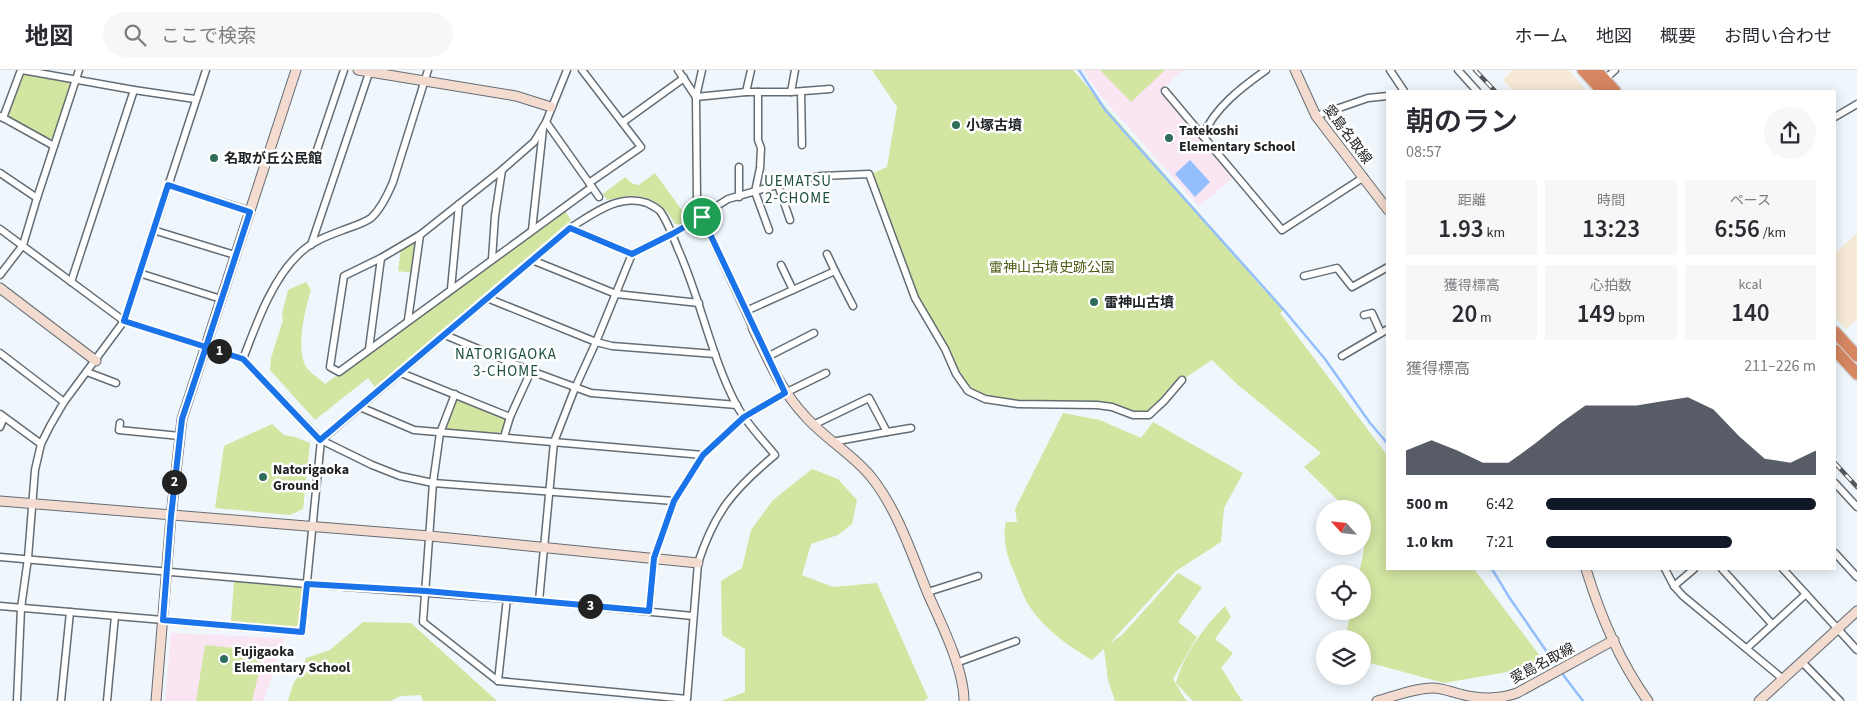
<!DOCTYPE html>
<html lang="ja">
<head>
<meta charset="utf-8">
<style>
  body { margin:0; font-family:"Source Sans 3","Noto Sans JP",sans-serif; background:#f7f7f7; color:#2b2b33; height:100vh; display:flex; flex-direction:column; font-size:19px; white-space:nowrap }
  * { box-sizing:border-box; margin:0 }
  p { font-size:16px; color:#7c7c81 }
  .icon { flex:none; width:28px; height:28px; fill:none; stroke:currentColor; stroke-width:2; stroke-linecap:round; stroke-linejoin:round }
  .map { position:relative; flex:1; overflow:hidden }
  .details { position:absolute; left:1386px; top:20px; width:450px; height:480px; display:flex; flex-direction:column; background:#fff; border-radius:0px; box-shadow:0 2px 12px #0003 }
  .details>* { flex:none }
  .needle { width:32px; rotate:297deg }
  .tools { position:absolute; left:1316px; top:430px; display:grid; gap:10px }
  .tools a { display:grid; place-items:center; width:55px; height:55px; border-radius:50%; background:#fff; box-shadow:0 2px 12px #0003; font-size:25px }
  .pin { position:absolute; display:grid; place-items:center; width:42px; height:42px; color:#fff; margin:-21px; border:2px solid #fff; border-radius:50%; box-shadow:0 1px 5px #0007 }
  .km { position:absolute; width:25px; height:25px; margin:-12px; border-radius:50%; background:#222; color:#fff; font-size:14px; line-height:25px; text-align:center }
  .round { display:grid; place-items:center; flex:none; width:52px; height:52px; border-radius:26px; background:#f7f7f7 }
  .overview { display:flex; align-items:center; justify-content:space-between; height:85px; padding:0 20px }
  h1 { font-size:28px; font-weight:600; line-height:38px }
  .metrics { display:grid; grid-template-columns:repeat(3,1fr); gap:8px; height:85px; padding:5px 20px }
  .metrics div { display:grid; align-content:center; border-radius:0px; background:#f7f7f7; text-align:center }
  .metrics b { font-size:25px; font-weight:600 }
  .metrics small { font-size:14px; font-weight:400 }
  .metrics p { font-size:14px }
  .chart { height:140px; padding:10px 20px }
  .chart p { display:flex; justify-content:space-between }
  .chart svg { width:100%; height:90px; margin-top:5px; fill:#111827; opacity:.7 }
  ul { padding:0 20px; list-style:none; font-size:16px }
  li { display:grid; grid-template-columns:80px 60px 1fr; align-items:center; height:38px }
  li i { height:12px; border-radius:6px; background:#111827 }
  header { display:flex; align-items:center; gap:30px; box-sizing:border-box; height:70px; padding:0 25px; background:#fff; border-bottom:1px solid #e1e1e2 }
  header strong { font-size:24px }
  nav { display:flex; gap:28px; margin-inline-start:auto; font-size:18px }
  .search { width:350px; height:45px; background:#f7f7f7; display:flex; align-items:center; gap:12px; box-sizing:border-box; padding:0 18px; border-radius:28px; color:#7c7c81; font-size:19px }
  .map>svg:first-child { display:block }
</style>
</head>
<body>
<header>
<strong>地図</strong>
<div class="search"><svg class="icon" aria-label="search" viewBox="0 0 24 24"><circle cx="10" cy="10" r="6"/><path d="M15 15l6 6"/></svg>ここで検索</div>
<nav><a>ホーム</a><a>地図</a><a>概要</a><a>お問い合わせ</a></nav>
</header>
<div class="map">
<svg width="1857" height="631" viewBox="0 0 1857 631">
  <rect width="100%" height="100%" fill="#eff7fd"/>
  <!-- commercial -->
  <g fill="#f6ead6">
    <path d="M1513,0H1569L1585,19L1583,21H1514L1503,10Z"/>
    <path d="M1857,163V249L1846,259L1835,247V183Z"/>
  </g>
  <!-- education -->
  <g fill="#fae5f3">
    <path d="M1083,0H1183L1160,22L1233,108L1199,136L1103,29Z"/>
    <path d="M171,563L285,568L264,631H165Z"/>
  </g>
  <!-- green -->
  <g fill="#d2e5a1">
    <path d="M872,0H1073L1234,183L1254,209L1284,240L1280,243L1387,385L1388,499H1474L1547,595L1444,613L1363,591L1362,569H1345L1351,541H1362V504H1359L1368,459L1363,453L1362,439H1347L1304,397L1321,383L1238,315L1212,290L1182,310L1149,345L1097,335L985,329L956,304L915,228L869,105L887,97L897,37Z"/>
    <path d="M1100,0H1165L1131,32Z"/>
    <path d="M24,4L67,11L71,15L53,67L49,70L11,49L8,43Z"/>
    <path d="M655,103L689,150L682,155L675,154C665,134 645,122 622,127C617,128 612,129 607,130L603,124L625,107L633,114L639,115Z"/>
    <path d="M564,139L571,150L375,317L368,308L315,350L270,300L271,288L283,250L282,244L288,220L306,212L311,220C305,240 296,276 305,295C308,302 319,308 325,314Z"/>
    <path d="M417,169L412,203L398,201L401,178Z"/>
    <path d="M457,331H462L504,346L506,350L502,360L498,364L447,359L445,356L453,336Z"/>
    <path d="M1063,343L1100,350L1141,368L1153,352L1243,403L1224,438L1221,472L1176,501L1110,573L1122,565L1178,503L1202,517L1178,552L1197,567L1173,609L1185,629L1188,631H1115L1108,610L1104,579L1092,590C1070,577 1048,562 1032,540C1024,529 1019,514 1014,502C1007,487 1002,468 1006,452H1017L1015,439Z"/>
    <path d="M272,354L284,365L295,367L310,373L303,439L290,445L215,438L224,376Z"/>
    <path d="M812,399L838,409L857,430L852,454L838,465L811,474L802,505L833,517L877,513L928,628L924,631H721L745,622V579L722,565L721,511L742,498L751,460L773,430Z"/>
    <path d="M234,510L299,516L303,517L300,552L294,559L231,552Z"/>
    <path d="M1225,536L1231,547L1215,569L1233,583L1221,598C1230,609 1234,621 1243,631H1193L1176,613C1184,584 1204,557 1225,536Z"/>
    <path d="M363,552L411,553L497,631H423L421,625L401,626L390,631H288L293,614L301,602L306,588L330,580Z"/>
    <path d="M205,575L264,581L252,631H196Z"/>
  </g>
  <!-- water -->
  <path fill="#94bfff" d="M1190,90L1210,112L1195,127L1175,104Z"/>
  <g fill="none" stroke-linecap="round" stroke-linejoin="round">
    <!-- stream -->
    <g stroke="#94bfff" stroke-width="2.5">
      <path d="M1079,0L1106,41L1284,240L1325,289L1370,353L1388,374"/>
      <path d="M1492,499L1509,527L1558,598"/>
      <path d="M1561,602L1583,631"/>
    </g>
    <defs>
      <g id="street">
        <path d="M22,0L134,20L195,29"/>
        <path d="M582,0L641,77L589,113"/>
        <path d="M678,0L696,27L697,129L702,147L753,258"/>
        <path d="M702,0L696,27L746,22H791L830,19"/>
        <path d="M1390,0L1404,21"/>
        <path d="M1458,0L1477,21"/>
        <path d="M1604,10L1615,0"/>
        <path d="M1165,21L1282,160L1364,107"/>
        <path d="M746,22L751,0"/>
        <path d="M758,22V70L761,78L760,98L755,122L769,160"/>
        <path d="M791,22L795,0"/>
        <path d="M801,22L802,75"/>
        <path d="M0,46L54,76"/>
        <path d="M1316,46L1368,28L1388,26"/>
        <path d="M1835,47L1857,34"/>
        <path d="M3,48L21,0"/>
        <path d="M546,52L592,117L339,302L330,297L344,206L381,188L420,165L502,100L534,72L546,52L567,0"/>
        <path d="M623,52L684,8"/>
        <path d="M1203,66C1214,38 1242,17 1266,0"/>
        <path d="M317,80L344,0"/>
        <path d="M0,103L37,128"/>
        <path d="M168,115L250,141"/>
        <path d="M778,115L790,150"/>
        <path d="M592,117L599,127"/>
        <path d="M739,127V97"/>
        <path d="M570,158L632,184L672,164L728,129L791,111L821,106L869,104L915,228L945,279L956,304L968,321L985,329L1018,334L1097,335L1112,337L1133,345H1149L1164,331L1182,310"/>
        <path d="M0,159L124,251L243,289L321,370L372,395L400,406L433,413L674,431"/>
        <path d="M153,160L235,185"/>
        <path d="M532,160L543,59"/>
        <path d="M311,175L370,0"/>
        <path d="M827,184L835,201"/>
        <path d="M492,189L495,146L502,100"/>
        <path d="M532,190L616,224L699,233"/>
        <path d="M781,195L793,220"/>
        <path d="M139,203L221,229"/>
        <path d="M0,205L23,175L37,128L79,0"/>
        <path d="M1304,206L1337,198L1352,217L1388,197"/>
        <path d="M71,212L134,20"/>
        <path d="M451,219L459,134"/>
        <path d="M487,228L596,272L612,276L715,284"/>
        <path d="M746,241L835,201L853,236"/>
        <path d="M1364,245L1372,243L1381,263"/>
        <path d="M408,250L420,165"/>
        <path d="M445,265L531,301L591,323L737,335"/>
        <path d="M369,279L381,188"/>
        <path d="M0,283L64,332"/>
        <path d="M1342,286L1388,259"/>
        <path d="M767,287L814,263"/>
        <path d="M243,289C256,255 272,209 299,184C312,171 330,165 346,159C354,156 364,153 371,148C381,139 388,124 393,112L428,0"/>
        <path d="M87,302L116,313"/>
        <path d="M401,303L510,347"/>
        <path d="M360,337L414,360L703,385"/>
        <path d="M0,344L41,374"/>
        <path d="M120,353L119,360L180,366"/>
        <path d="M813,355L869,328L887,362L832,372"/>
        <path d="M0,357L4,347"/>
        <path d="M887,362L911,358"/>
        <path d="M504,367L510,347L531,301"/>
        <path d="M1835,413L1857,437"/>
        <path d="M1835,483L1857,507"/>
        <path d="M0,487L307,514L539,531L693,546"/>
        <path d="M1665,499L1674,516L1683,526L1783,609"/>
        <path d="M1722,499L1772,554"/>
        <path d="M1783,499L1857,580"/>
        <path d="M1674,516L1694,499"/>
        <path d="M928,522L978,506"/>
        <path d="M539,531L554,372L575,318L596,272L632,184"/>
        <path d="M0,536L302,562L321,370L570,158C593,144 619,123 647,133C651,135 657,138 660,141C668,152 673,167 678,179C701,230 711,287 737,336C747,354 762,369 775,385C734,419 715,441 698,493L687,629L498,611L423,552L433,413L440,363L455,324"/>
        <path d="M649,541L654,488L674,431L703,385L744,347L785,323L826,303"/>
        <path d="M1747,578L1806,524"/>
        <path d="M1802,592L1840,631"/>
        <path d="M956,593L1016,571"/>
        <path d="M498,611L507,528"/>
        <path d="M17,631L21,538L28,488L35,400L41,374L50,356L64,332L124,251L206,0"/>
        <path d="M61,631L70,542"/>
        <path d="M107,631L115,546"/>
      </g>
      <g id="secondary">
        <path d="M358,0L516,26L551,37"/>
        <path d="M1295,0L1316,46L1388,140"/>
        <path d="M0,218L96,291"/>
        <path d="M753,258C768,289 781,321 805,346C824,368 855,386 872,408C898,441 912,485 928,524C941,553 964,599 964,631"/>
        <path d="M0,431L430,466L698,493"/>
        <path d="M1586,499C1600,545 1620,592 1648,631"/>
        <path d="M156,631L171,446L182,349L296,0"/>
        <path d="M1377,631C1395,626 1415,618 1433,618C1442,618 1451,622 1460,624C1479,629 1498,630 1517,623L1614,570"/>
        <path d="M1759,631L1857,541"/>
      </g>
      <g id="highway">
        <path d="M1583,0L1602,21"/>
        <path d="M1596,0L1615,21"/>
        <path d="M1835,262L1857,286"/>
        <path d="M1835,280L1857,304"/>
      </g>
    </defs>
    <!-- street casing -->
    <use href="#street" stroke="#646d74" stroke-width="9"/>
    <!-- secondary casing -->
    <use href="#secondary" stroke="#646d74" stroke-width="11"/>
    <!-- highway casing -->
    <use href="#highway" stroke="#d3d3d4" stroke-width="14"/>
    <!-- street -->
    <use href="#street" stroke="#fff" stroke-width="6"/>
    <!-- secondary -->
    <use href="#secondary" stroke="#f3dbd0" stroke-width="9"/>
    <!-- highway -->
    <use href="#highway" stroke="#d68661" stroke-width="11"/>
    <defs>
      <g id="rail">
        <path d="M1475,0L1495,21"/>
        <path d="M1835,393L1857,417"/>
      </g>
    </defs>
    <!-- rail casing -->
    <use href="#rail" stroke="#54585c" stroke-width="4.5"/>
    <!-- rail -->
    <use href="#rail" stroke="#fff" stroke-width="2.5" stroke-dasharray="8" stroke-linecap="butt"/>
  </g>
  <g fill="none" stroke-linecap="round" stroke-linejoin="round">
    <defs>
      <path id="route" d="M702,147L672,164L632,184L570,158L320,370L243,289L206,277L250,142L168,115L124,251L206,277L182,349L171,446L163,550L302,562L307,514L426,521L649,541L654,488L674,431L703,385L744,347L785,323L702,147"/>
    </defs>
    <!-- route casing -->
    <use href="#route" stroke="#fff" stroke-width="10"/>
    <!-- route -->
    <use href="#route" stroke="#1a73e8" stroke-width="6"/>
  </g>
  <!-- markers -->
  <g fill="#2e6d5a" stroke="#fff" stroke-width="2">
    <circle cx="956" cy="55" r="5"/>
    <circle cx="1169" cy="68" r="5"/>
    <circle cx="214" cy="88" r="5"/>
    <circle cx="1094" cy="232" r="5"/>
    <circle cx="263" cy="407" r="5"/>
    <circle cx="224" cy="589" r="5"/>
  </g>
  <g text-anchor="middle" stroke-width="5" stroke-linejoin="round" paint-order="stroke">
    <!-- poi labels -->
    <g font-size="14" font-weight="bold" fill="#212427" stroke="#fff" text-anchor="start">
      <text x="966" y="60">小塚古墳</text>
      <text x="1179" y="65">Tatekoshi<tspan x="1179" dy="16">Elementary School</tspan></text>
      <text x="224" y="93">名取が丘公民館</text>
      <text x="1104" y="237">雷神山古墳</text>
      <text x="273" y="404">Natorigaoka<tspan x="273" dy="16">Ground</tspan></text>
      <text x="234" y="586">Fujigaoka<tspan x="234" dy="16">Elementary School</tspan></text>
    </g>
    <!-- street labels -->
    <g font-size="14" fill="#212427" stroke="#fff">
      <text transform="translate(1348 64) rotate(53)" y="5">愛島名取線</text>
      <text transform="translate(1542 593) rotate(-28)" y="5">愛島名取線</text>
    </g>
    <!-- park labels -->
    <g font-size="14" fill="#4d5c15" stroke="#fff">
      <text x="1052" y="202">雷神山古墳史跡公園</text>
    </g>
    <!-- neighbourhood labels -->
    <g font-size="15" letter-spacing="1" fill="#1c4e3f" stroke="#fff">
      <text x="798" y="116">UEMATSU<tspan x="798" dy="17">2-CHOME</tspan></text>
      <text x="506" y="289">NATORIGAOKA<tspan x="506" dy="17">3-CHOME</tspan></text>
    </g>
  </g>
</svg>
<div class="tools">
<a><svg class="needle" viewBox="-14 -14 28 28"><path d="M0-13l5 13h-10z" fill="#e53935"/><path d="M0 13l5-13h-10z" fill="#7c7c81"/></svg></a>
<a><svg class="icon" aria-label="locate" viewBox="0 0 24 24"><circle cx="12" cy="12" r="6"/><path d="M12 2v4M12 18v4M2 12h4M18 12h4"/></svg></a>
<a><svg class="icon" aria-label="layers" viewBox="0 0 24 24"><path d="M12 4l9 5-9 5-9-5zM3 14l9 5 9-5"/></svg></a>
</div>
<div class="pin" style="left:702px;top:147px;background:#1e9e55"><svg class="icon" aria-label="arrive" viewBox="0 0 24 24"><path d="M6 21V4h12l-3 4 3 4H6"/></svg></div>
<b class="km" style="left:219px;top:281px">1</b>
<b class="km" style="left:174px;top:412px">2</b>
<b class="km" style="left:590px;top:536px">3</b>
<section class="details">
<div class="overview"><div><h1>朝のラン</h1><p>08:57</p></div><a class="round"><svg class="icon" aria-label="share" viewBox="0 0 24 24"><path d="M12 15V3M7 8l5-5 5 5M5 13v7h14v-7"/></svg></a></div>
<div class="metrics">
<div><p>距離</p><b>1.93<small> km</small></b></div>
<div><p>時間</p><b>13:23</b></div>
<div><p>ペース</p><b>6:56<small> /km</small></b></div>
</div>
<div class="metrics">
<div><p>獲得標高</p><b>20<small> m</small></b></div>
<div><p>心拍数</p><b>149<small> bpm</small></b></div>
<div><p>kcal</p><b>140</b></div>
</div>
<div class="chart"><p><span>獲得標高</span>211–226 m</p>
<svg viewBox="0 0 160 44" preserveAspectRatio="none"><path d="M0 44V32L10 27L20 32L30 38L40 38L50 29L60 19L70 10L80 10L90 10L100 8L110 6L120 12L130 25L140 36L150 38L160 32V44z"/></svg>
</div>
<ul>
<li><b>500 m</b>6:42<i style="width:100%"></i></li>
<li><b>1.0 km</b>7:21<i style="width:69%"></i></li>
</ul>
</section>
</div>
</body>
</html>
